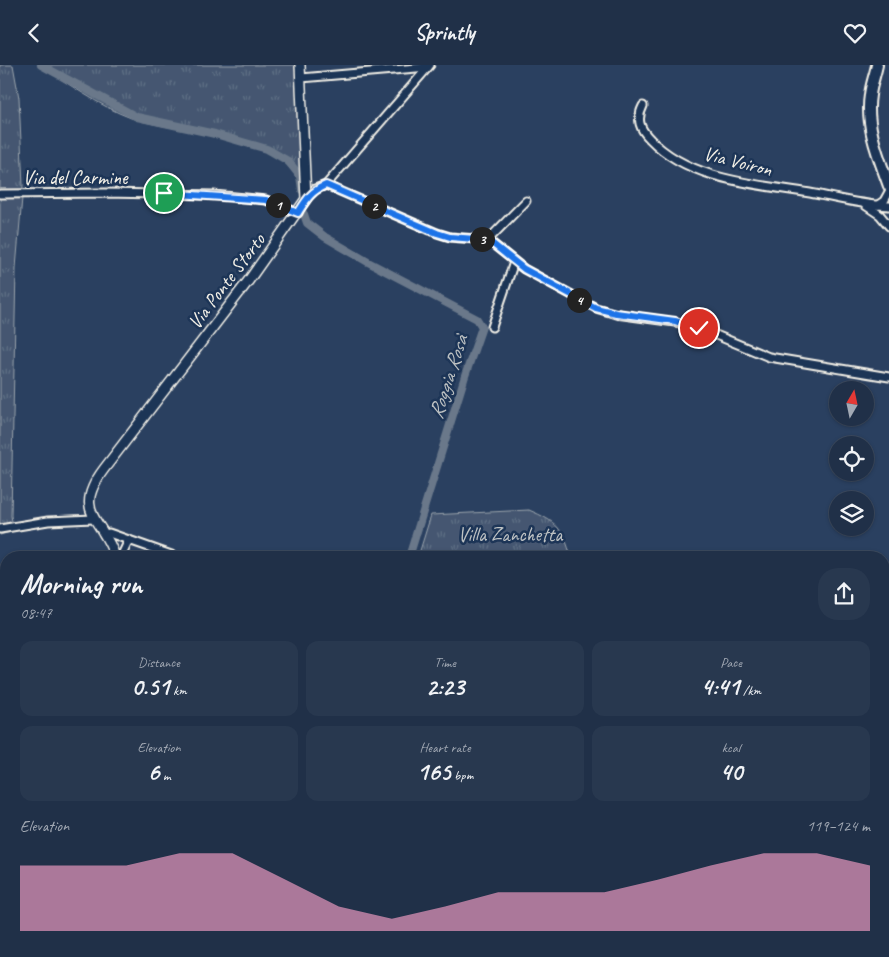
<!DOCTYPE html>
<html lang="en">
<head>
<meta charset="utf-8">
<style>
  body { margin:0; font-family:Caveat,sans-serif; background:#28384f; color:#f1f3f6; height:100vh; display:flex; flex-direction:column; font-size:19px; white-space:nowrap }
  * { box-sizing:border-box; margin:0 }
  p { font-size:16px; color:#a2a9b4 }
  .icon { flex:none; width:28px; height:28px; fill:none; stroke:currentColor; stroke-width:2; stroke-linecap:round; stroke-linejoin:round }
  .map { position:relative; flex:1; overflow:hidden }
  .drawer { position:absolute; left:0px; top:486px; width:890px; height:406px; display:flex; flex-direction:column; background:#203048; border-radius:20px 20px 0 0; box-shadow:0 1px 4px #0004,0 0 0 1px #3d4b60 }
  .drawer>* { flex:none }
  .needle { width:32px; rotate:9deg }
  .fabs { position:absolute; left:829px; top:316px; display:grid; gap:10px }
  .fabs a { display:grid; place-items:center; width:45px; height:45px; border-radius:50%; background:#203048; box-shadow:0 1px 4px #0004,0 0 0 1px #3d4b60; font-size:25px }
  .pin { position:absolute; display:grid; place-items:center; width:42px; height:42px; color:#fff; margin:-21px; border:2px solid #fff; border-radius:50%; box-shadow:0 1px 5px #0007 }
  .km { position:absolute; width:25px; height:25px; margin:-12px; border-radius:50%; background:#222; color:#fff; font-size:14px; line-height:25px; text-align:center }
  .round { display:grid; place-items:center; flex:none; width:52px; height:52px; border-radius:20px; background:#28384f }
  .summary { display:flex; align-items:center; justify-content:space-between; height:85px; padding:0 20px }
  h1 { font-size:28px; font-weight:600; line-height:38px }
  .metrics { display:grid; grid-template-columns:repeat(3,1fr); gap:8px; height:85px; padding:5px 20px }
  .metrics div { display:grid; align-content:center; border-radius:12px; background:#28384f; text-align:center }
  .metrics b { font-size:25px; font-weight:600 }
  .metrics small { font-size:14px; font-weight:400 }
  .metrics p { font-size:14px }
  .chart { height:140px; padding:10px 20px }
  .chart p { display:flex; justify-content:space-between }
  .chart svg { width:100%; height:90px; margin-top:5px; fill:#e797bd; opacity:.7 }
  header { display:flex; justify-content:space-between; align-items:center; height:65px; padding:0 20px; background:#203048; font-size:22px; font-weight:600 }
  .map>svg:first-child { display:block }
</style>
</head>
<body>
<header><svg class="icon" aria-label="back" viewBox="0 0 24 24"><path d="M15 5l-7 7 7 7"/></svg>Sprintly<svg class="icon" aria-label="heart" viewBox="0 0 24 24"><path d="M12 20l-8-8c-3-5 5-10 8-4 3-6 11-1 8 4z"/></svg></header>
<div class="map">
<svg width="889" height="892" viewBox="0 0 889 892">
  <defs>
    <pattern id="grass-tufts" width="24" height="20" patternUnits="userSpaceOnUse" patternTransform="scale(1.25)"><rect width="24" height="20" fill="#445771"/><path d="M3 7l-1-3M5 7V3M7 7l1-3M15 17l-1-3M17 17v-4M19 17l1-3" fill="none" stroke="#607085"/></pattern>
  </defs>
  <rect width="100%" height="100%" fill="#2a4060"/>
  <filter id="ink" filterUnits="userSpaceOnUse"><feTurbulence type="fractalNoise" baseFrequency=".02" numOctaves="2"/><feDisplacementMap in="SourceGraphic" scale="10" xChannelSelector="R" yChannelSelector="G"/><feConvolveMatrix kernelMatrix="1 2 1 2 8 2 1 2 1" color-interpolation-filters="sRGB"/></filter>
  <g filter="url(#ink)">
    <!-- grass -->
    <g fill="url(#grass-tufts)" stroke="#9ca4ac">
      <path d="M0,0H13L19,33L23,121L16,203L11,451L14,466L0,470Z"/>
      <path d="M38,0H295L304,107L296,112C275,70 174,68 131,53C99,41 68,18 38,0Z"/>
      <path d="M529,445C557,457 563,463 571,492H418L431,450Z"/>
      <path d="M152,886H171L179,892H74Z"/>
      <path d="M186,886L318,887L405,892H187Z"/>
    </g>
    <g fill="none" stroke-linecap="round" stroke-linejoin="round">
      <!-- canal -->
      <g stroke="#6a788a" stroke-width="8">
        <path d="M41,0L137,52L215,69L267,84L288,96L300,111L302,125"/>
        <path d="M304,149L307,158L325,172L368,197L477,254L482,262L465,311L409,492"/>
        <path d="M0,882L6,885"/>
        <path d="M10,886L24,892"/>
        <path d="M531,892L532,886"/>
      </g>
      <defs>
        <g id="minor">
          <path d="M301,13L428,2"/>
          <path d="M643,41C636,55 640,64 650,74C690,116 757,119 810,128C836,133 862,140 889,141"/>
          <path d="M326,120L437,168L450,172L488,175L524,204L596,243L616,249L675,257L699,263L769,292L889,312"/>
          <path d="M0,129L105,128L214,130L266,135L298,148"/>
          <path d="M306,134L315,124L326,120L430,0"/>
          <path d="M865,140L880,150L889,161"/>
          <path d="M878,140L884,136L889,127"/>
          <path d="M488,175L526,136"/>
          <path d="M492,262L514,197"/>
          <path d="M0,464L48,456L93,454"/>
          <path d="M104,470L109,468L177,492"/>
          <path d="M121,492L129,475"/>
          <path d="M884,630H889"/>
          <path d="M0,663L6,664"/>
          <path d="M884,690L889,692"/>
          <path d="M884,751L889,752"/>
          <path d="M181,886L183,892"/>
          <path d="M328,886L400,890L414,886"/>
          <path d="M421,886L423,892"/>
          <path d="M569,886L581,892"/>
          <path d="M72,892L143,886"/>
          <path d="M748,892L749,886"/>
          <path d="M862,892L863,886"/>
        </g>
        <g id="tertiary">
          <path d="M115,492C103,453 71,448 104,404L249,215L306,134L300,0"/>
          <path d="M43,892L45,886"/>
        </g>
        <path id="secondary" d="M877,0C875,10 871,20 870,30C865,61 879,93 889,121"/>
      </defs>
      <!-- minor casing -->
      <use href="#minor" stroke="#f4f1e8" stroke-width="11"/>
      <!-- tertiary casing -->
      <use href="#tertiary" stroke="#f4f1e8" stroke-width="12"/>
      <!-- secondary casing -->
      <use href="#secondary" stroke="#f4f1e8" stroke-width="14"/>
      <!-- minor -->
      <use href="#minor" stroke="#1d3557" stroke-width="7"/>
      <!-- tertiary -->
      <use href="#tertiary" stroke="#1d3557" stroke-width="9"/>
      <!-- secondary -->
      <use href="#secondary" stroke="#1d3557" stroke-width="10"/>
    </g>
  </g>
  <g fill="none" stroke-linecap="round" stroke-linejoin="round" filter="url(#ink)">
    <defs>
      <path id="route" d="M164,128L266,135L298,148C306,135 311,126 326,120L437,168L450,172L488,175L524,204L596,243L616,248L675,256L699,263"/>
    </defs>
    <!-- route casing -->
    <use href="#route" stroke="#fff" stroke-width="10"/>
    <!-- route -->
    <use href="#route" stroke="#1a73e8" stroke-width="6"/>
  </g>
  <g text-anchor="middle" stroke-width="5" stroke-linejoin="round" paint-order="stroke">
    <!-- street labels -->
    <g font-size="20" fill="#f4f1e8" stroke="#1d3557">
      <text transform="translate(738 96) rotate(14)" y="7">Via Voiron</text>
      <text x="75" y="119">Via del Carmine</text>
      <text transform="translate(226 216) rotate(-53)" y="7">Via Ponte Storto</text>
    </g>
    <!-- park labels -->
    <g font-size="20" fill="#bfc3c4" stroke="#1d3557">
      <text x="510" y="476">Villa Zanchetta</text>
    </g>
    <!-- water labels -->
    <g font-size="21" font-style="italic" fill="#bdc1c2" stroke="#1d3557">
      <text transform="translate(448 312) rotate(-72)" y="7">Roggia Rosà</text>
    </g>
  </g>
</svg>
<div class="fabs">
<a><svg class="needle" viewBox="-14 -14 28 28"><path d="M0-13l5 13h-10z" fill="#e53935"/><path d="M0 13l5-13h-10z" fill="#a2a9b4"/></svg></a>
<a><svg class="icon" aria-label="locate" viewBox="0 0 24 24"><circle cx="12" cy="12" r="6"/><path d="M12 2v4M12 18v4M2 12h4M18 12h4"/></svg></a>
<a><svg class="icon" aria-label="layers" viewBox="0 0 24 24"><path d="M12 4l9 5-9 5-9-5zM3 14l9 5 9-5"/></svg></a>
</div>
<div class="pin" style="left:164px;top:128px;background:#1e9e55"><svg class="icon" aria-label="arrive" viewBox="0 0 24 24"><path d="M6 21V4h12l-3 4 3 4H6"/></svg></div>
<div class="pin" style="left:699px;top:263px;background:#d93025"><svg class="icon" aria-label="check" viewBox="0 0 24 24"><path d="M5 12l5 5 9-10"/></svg></div>
<b class="km" style="left:278px;top:140px">1</b>
<b class="km" style="left:374px;top:141px">2</b>
<b class="km" style="left:482px;top:174px">3</b>
<b class="km" style="left:579px;top:235px">4</b>
<section class="drawer">
<div class="summary"><div><h1>Morning run</h1><p>08:47</p></div><a class="round"><svg class="icon" aria-label="share" viewBox="0 0 24 24"><path d="M12 15V3M7 8l5-5 5 5M5 13v7h14v-7"/></svg></a></div>
<div class="metrics">
<div><p>Distance</p><b>0.51<small> km</small></b></div>
<div><p>Time</p><b>2:23</b></div>
<div><p>Pace</p><b>4:41<small> /km</small></b></div>
</div>
<div class="metrics">
<div><p>Elevation</p><b>6<small> m</small></b></div>
<div><p>Heart rate</p><b>165<small> bpm</small></b></div>
<div><p>kcal</p><b>40</b></div>
</div>
<div class="chart"><p><span>Elevation</span>119–124 m</p>
<svg viewBox="0 0 160 44" preserveAspectRatio="none"><path d="M0 44V12L10 12L20 12L30 6L40 6L50 19L60 32L70 38L80 32L90 25L100 25L110 25L120 19L130 12L140 6L150 6L160 12V44z"/></svg>
</div>
</section>
</div>
</body>
</html>
